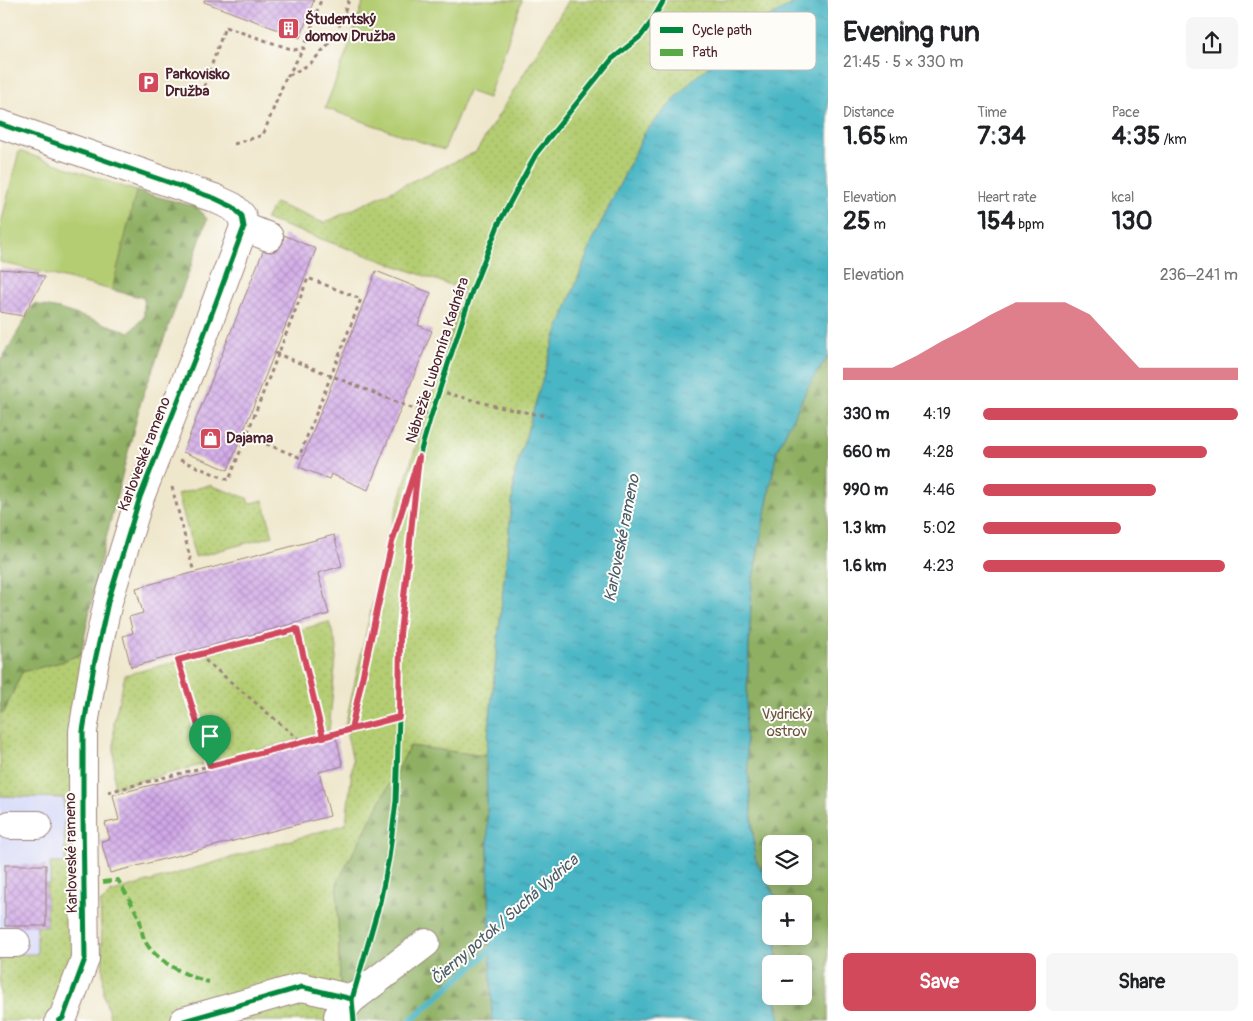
<!DOCTYPE html>
<html lang="en">
<head>
<meta charset="utf-8">
<style>
  body { margin:0; font-family:Pangolin,sans-serif; background:#f6f6f6; color:#202124; height:100vh; display:flex; flex-direction:column; font-size:19px; white-space:nowrap }
  * { box-sizing:border-box; margin:0 }
  p { font-size:16px; color:#757577 }
  .icon { flex:none; width:28px; height:28px; fill:none; stroke:currentColor; stroke-width:2; stroke-linecap:round; stroke-linejoin:round }
  .map { position:relative; flex:1; overflow:hidden }
  .sheet { display:flex; flex-direction:column; background:#fff; width:425px }
  .sheet>* { flex:none }
  .tools { position:absolute; left:762px; top:835px; display:grid; gap:10px }
  .tools a { display:grid; place-items:center; width:50px; height:50px; border-radius:8px; background:#fff; box-shadow:0 2px 12px #0003; font-size:25px }
  .pin { position:absolute; display:grid; place-items:center; width:42px; height:42px; color:#fff; margin:-51px -21px; border-radius:50% 50% 50% 0; rotate:-45deg; box-shadow:0 0 5px #0007 }
  .pin .icon { rotate:45deg }
  .round { display:grid; place-items:center; flex:none; width:52px; height:52px; border-radius:8px; background:#f6f6f6 }
  .headline { display:flex; align-items:center; justify-content:space-between; height:85px; padding:0 15px }
  h1 { font-size:28px; font-weight:800; line-height:38px }
  .stats { display:grid; grid-template-columns:repeat(3,1fr); gap:8px; height:85px; padding:5px 15px }
  .stats div { display:grid; align-content:center }
  .stats b { font-size:25px; font-weight:800 }
  .stats small { font-size:14px; font-weight:400 }
  .stats p { font-size:14px }
  .chart { height:140px; padding:10px 15px }
  .chart p { display:flex; justify-content:space-between }
  .chart svg { width:100%; height:90px; margin-top:5px; fill:#d1495b; opacity:.7 }
  .button { display:flex; gap:10px; margin-top:auto; padding:10px 15px }
  .button a { flex:1; height:58px; border-radius:8px; background:#d1495b; color:#fff; font-size:20px; font-weight:800; line-height:58px; text-align:center }
  .button a+a { background:#f6f6f6; color:#202124 }
  ul { padding:0 15px; list-style:none; font-size:16px }
  li { display:grid; grid-template-columns:80px 60px 1fr; align-items:center; height:38px }
  li i { height:12px; border-radius:6px; background:#d1495b }
  main { display:flex; flex:1; min-height:0 }
  .map>svg:first-child { display:block }
</style>
</head>
<body>
<main>
<div class="map">
<svg width="828" height="1021" viewBox="0 0 828 1021">
  <defs>
    <pattern id="grass-dots" width="8" height="8" patternUnits="userSpaceOnUse" patternTransform="scale(1.25)"><rect width="8" height="8" fill="#b4cd72"/><path d="M2 2h.1M6 6h.1" fill="none" stroke="#9cb063" stroke-width="1.8" stroke-linecap="round"/></pattern>
    <pattern id="forest-firs" width="22" height="20" patternUnits="userSpaceOnUse" patternTransform="scale(1.25)"><rect width="22" height="20" fill="#8fb064"/><path d="M5 1l3.5 6h-7zM16 11l3.5 6h-7z" fill="#778f53"/></pattern>
    <pattern id="water-ripples" width="26" height="14" patternUnits="userSpaceOnUse" patternTransform="scale(1.25)"><rect width="26" height="14" fill="#49b6c5"/><path d="M2 4q2-2 4 0t4 0M15 11q2-2 4 0t4 0" fill="none" stroke="#3f93a0"/></pattern>
    <pattern id="building-cross-hatch" width="8" height="8" patternUnits="userSpaceOnUse" patternTransform="scale(1.25)"><rect width="8" height="8" fill="#d0a8e8"/><path d="M0 0l8 8M0 8l8-8" fill="none" stroke="#ab88bc"/></pattern>
  </defs>
  <rect width="100%" height="100%" fill="#fdfcf7"/>
  <filter id="ink" filterUnits="userSpaceOnUse"><feTurbulence type="fractalNoise" baseFrequency=".02" numOctaves="2"/><feDisplacementMap in="SourceGraphic" scale="10" xChannelSelector="R" yChannelSelector="G"/><feConvolveMatrix kernelMatrix="1 2 1 2 8 2 1 2 1" color-interpolation-filters="sRGB"/></filter>
  <filter id="wash" filterUnits="userSpaceOnUse"><feTurbulence type="fractalNoise" baseFrequency=".0096" numOctaves="4" result="noise"/><feDisplacementMap in="SourceGraphic" scale="20" xChannelSelector="R" yChannelSelector="G"/><feGaussianBlur stdDeviation="1.12" result="paint"/><feColorMatrix in="noise" values="0 0 0 0 0 0 0 0 0 0 0 0 0 0 0 0 0 1.4 0 .05"/><feComposite in="paint" operator="in"/></filter>
  <g filter="url(#wash)">
    <rect width="100%" height="100%" fill="#efe7cc"/>
    <!-- built -->
    <path fill="#d4d8f9" d="M0,796L64,798L65,863H50V884H46V926L37,927V954H0Z"/>
    <!-- grass -->
    <g fill="url(#grass-dots)" stroke="#7f764e">
      <path d="M569,0H799L788,6L692,80L645,132L593,240L554,340L515,473L486,756L410,746L337,883L341,1021H111L104,996L100,903L110,893L346,824L353,761L345,726L386,544L464,290L265,219L275,203L324,223L408,183L476,152Z"/>
      <path d="M209,485L247,498L249,504L263,500L273,536L195,557L178,494Z"/>
      <path d="M329,622L337,647L329,731L114,788V721L125,675Z"/>
      <path d="M81,654L87,656L75,814H64V798L0,796V713L4,712L22,672L61,662Z"/>
      <path d="M64,820H74L76,952L52,1010L40,1021H0V954H37V926H46V884H50V863H65Z"/>
    </g>
    <!-- forest -->
    <g fill="url(#forest-firs)" stroke="#6c6848" fill-rule="evenodd">
      <path d="M136,191L197,207L207,219L195,255L141,401L98,570L81,654L61,662L22,672L4,712L0,713V359H2L34,304L59,309L130,332L144,317V298L112,290Z"/>
      <path d="M828,356V1021H780L775,996H804V964H776L777,936H804V904H779L755,858L745,730L752,583L777,450L808,387ZM771,844H804V876H771Z"/>
      <path d="M410,746L486,756L492,1021H341L337,883Z"/>
    </g>
    <!-- pitch -->
    <g fill="#b4cd72" stroke="#7f764e">
      <path d="M364,0H522L488,98L468,91L444,150L325,108L348,49Z"/>
      <path d="M19,151L136,191L112,290L0,262V228Z"/>
    </g>
    <!-- water -->
    <path fill="url(#water-ripples)" stroke="#4a6a78" d="M799,0H828V356L808,387L777,450L752,583L745,730L755,858L779,903V904H771V936H777L776,964H771V996H775L780,1021H492L486,756L515,473L554,340L593,240L645,132L692,80L768,18Z"/>
    <g fill="none" stroke-linecap="round" stroke-linejoin="round">
      <!-- stream -->
      <path stroke="#49b6c5" stroke-width="7" d="M410,1021L496,945"/>
    </g>
    <g id="blocks">
      <!-- building -->
      <g fill="url(#building-cross-hatch)">
        <path d="M204,0H314L300,38L204,2Z"/>
        <path d="M284,235L316,249L228,470L183,452L263,251L271,252L278,250L283,243Z"/>
        <path d="M0,269L38,272V275L45,277L23,316L0,312Z"/>
        <path d="M376,271L431,293L418,325L432,331L368,490L331,474L329,479L299,467Z"/>
        <path d="M334,535L342,566L318,573L329,614L131,667L123,636L133,633L129,617L143,613L136,588Z"/>
        <path d="M336,737L343,766L319,772L330,816L110,873L101,841L110,839L105,823L119,820L113,795Z"/>
        <rect x="5" y="865" width="41" height="61"/>
      </g>
    </g>
  </g>
  <g filter="url(#ink)">
    <use href="#blocks" fill-opacity="0" stroke="#9c837c" stroke-width="1"/>
    <g fill="none" stroke-linecap="round" stroke-linejoin="round">
      <defs>
        <g id="minor">
          <path d="M0,124L214,198L233,207L242,216L244,227L202,340L140,497L108,602L94,665L83,731V816L85,959L63,1018L59,1021"/>
          <path d="M244,227L269,237"/>
          <path d="M10,825H38"/>
          <path d="M0,943H16"/>
          <path d="M338,1016L352,999L426,943"/>
          <path d="M184,1021L302,987L352,999"/>
        </g>
      </defs>
      <!-- minor casing -->
      <use href="#minor" stroke="#9c837c" stroke-width="30"/>
      <!-- path -->
      <g stroke="#9c837c" stroke-width="3" stroke-dasharray="4 4" stroke-linecap="butt">
        <path d="M287,77L304,48"/>
        <path d="M204,87L225,27L294,50L304,48L321,0"/>
        <path d="M234,144L263,135L286,77L310,64L335,37L349,0"/>
        <path d="M275,353L431,416"/>
        <path d="M446,393L499,407L546,416"/>
        <path d="M180,460L229,480L308,278L361,299L299,457L246,436"/>
        <path d="M172,487L193,569"/>
        <path d="M199,655L302,742"/>
        <path d="M351,729L392,542L419,457"/>
        <path d="M210,765L178,660L297,629L323,737"/>
        <path d="M108,792L399,717"/>
      </g>
      <!-- minor -->
      <use href="#minor" stroke="#fff" stroke-width="28"/>
      <!-- quiet -->
      <path stroke="#57aa44" stroke-width="4" stroke-dasharray="8 4" stroke-linecap="butt" d="M103,882L118,880C125,892 133,905 139,918C142,925 141,934 145,941C155,961 188,977 209,982"/>
      <defs>
        <g id="cycleway">
          <path d="M0,124L214,198L233,207L242,216L244,227L202,340L140,497L108,602L94,665L83,731V816L85,959L63,1018L59,1021"/>
          <path d="M184,1021L302,987L352,999"/>
          <path d="M354,1021L352,999L380,902L389,858L396,801L399,717L400,634L419,457L431,416L472,291L499,223L536,154L612,59L641,36L652,21L664,0"/>
        </g>
      </defs>
      <!-- cycleway casing -->
      <use href="#cycleway" stroke="#fdfcf7" stroke-width="8"/>
      <!-- cycleway -->
      <use href="#cycleway" stroke="#00873e" stroke-width="5"/>
    </g>
  </g>
  <g fill="none" stroke-linecap="round" stroke-linejoin="round" filter="url(#ink)">
    <defs>
      <path id="route" d="M210,766L399,717L400,634L419,457L392,542L351,729L323,737L297,629L178,660L210,766"/>
    </defs>
    <!-- route casing -->
    <use href="#route" stroke="#fff" stroke-width="10"/>
    <!-- route -->
    <use href="#route" stroke="#d1495b" stroke-width="6"/>
  </g>
  <!-- icons -->
  <defs>
    <symbol id="building-square" viewBox="-11 -11 22 22"><rect x="-9" y="-9" width="18" height="18" rx="4" fill="#d1495b" stroke="#fdfcf7"/><path d="M-4-6H4V6H1V3H-1V6H-4ZM-2.5-4.3h1.7v1.8h-1.7ZM.8-4.3h1.7v1.8H.8ZM-2.5-1h1.7V.8h-1.7ZM.8-1h1.7V.8H.8Z" fill="#fff"/></symbol>
    <symbol id="parking-square" viewBox="-11 -11 22 22"><rect x="-9" y="-9" width="18" height="18" rx="4" fill="#d1495b" stroke="#fdfcf7"/><path d="M-3.5-5.5H1a3.5 3.5 0 0 1 0 7H-1V5.5H-3.5ZM-1-3.4V-.6H.8a1.4 1.4 0 0 0 0-2.8Z" fill="#fff"/></symbol>
    <symbol id="shop-square" viewBox="-11 -11 22 22"><rect x="-9" y="-9" width="18" height="18" rx="4" fill="#d1495b" stroke="#fdfcf7"/><path d="M-5-2.5h2.3a2.7 3.5 0 0 1 5.4 0H5L5.5 6h-11ZM-1.5-2.5h3a1.5 2.3 0 0 0-3 0Z" fill="#fff"/></symbol>
  </defs>
  <g fill-rule="evenodd">
    <use href="#building-square" x="276" y="16" width="25" height="25"/>
    <use href="#parking-square" x="136" y="70" width="25" height="25"/>
    <use href="#shop-square" x="198" y="426" width="25" height="25"/>
  </g>
  <g text-anchor="middle" stroke-width="4" stroke-linejoin="round" paint-order="stroke">
    <!-- poi labels -->
    <g font-size="15" font-weight="bold" fill="#4a1f2b" stroke="#fdfcf7" text-anchor="start">
      <text x="305" y="24">Študentský<tspan x="305" dy="17">domov Družba</tspan></text>
      <text x="165" y="79">Parkovisko<tspan x="165" dy="17">Družba</tspan></text>
      <text x="226" y="443">Dajama</text>
    </g>
    <!-- street labels -->
    <g font-size="15" fill="#4a1f2b" stroke="#fdfcf7">
      <text transform="translate(437 360) rotate(-72)" y="5">Nábrežie Ľubomíra Kadnára</text>
      <text transform="translate(144 454) rotate(-69)" y="5">Karloveské rameno</text>
      <text transform="translate(71 853) rotate(-91)" y="5">Karloveské rameno</text>
    </g>
    <!-- park labels -->
    <g font-size="15" fill="#6a5340" stroke="#fdfcf7">
      <text x="787" y="719">Vydrický<tspan x="787" dy="17">ostrov</tspan></text>
    </g>
    <!-- water labels -->
    <g font-size="16" font-style="italic" fill="#4a5b69" stroke="#fdfcf7">
      <text transform="translate(621 538) rotate(-79)" y="6">Karloveské rameno</text>
      <text transform="translate(504 919) rotate(-41)" y="6">Čierny potok / Suchá Vydrica</text>
    </g>
  </g>
  <!-- legend -->
  <rect x="650" y="12" width="166" height="58" rx="8" fill="#fdfcf7" stroke="#c7baba" stroke-width="1"/>
  <rect x="660" y="27" width="23" height="6" fill="#00873e"/>
  <rect x="660" y="49" width="23" height="7" fill="#57aa44"/>
  <g font-size="14" fill="#4a1f2b">
    <text x="692" y="35">Cycle path</text>
    <text x="692" y="57">Path</text>
  </g>
</svg>
<div class="tools">
<a><svg class="icon" aria-label="layers" viewBox="0 0 24 24"><path d="M12 4l9 5-9 5-9-5zM3 14l9 5 9-5"/></svg></a>
<a>+</a>
<a>−</a>
</div>
<div class="pin" style="left:210px;top:766px;background:#1e9e55"><svg class="icon" aria-label="arrive" viewBox="0 0 24 24"><path d="M6 21V4h12l-3 4 3 4H6"/></svg></div>
</div>
<section class="sheet">
<div class="headline"><div><h1>Evening run</h1><p>21:45 · 5 × 330 m</p></div><a class="round"><svg class="icon" aria-label="share" viewBox="0 0 24 24"><path d="M12 15V3M7 8l5-5 5 5M5 13v7h14v-7"/></svg></a></div>
<div class="stats">
<div><p>Distance</p><b>1.65<small> km</small></b></div>
<div><p>Time</p><b>7:34</b></div>
<div><p>Pace</p><b>4:35<small> /km</small></b></div>
</div>
<div class="stats">
<div><p>Elevation</p><b>25<small> m</small></b></div>
<div><p>Heart rate</p><b>154<small> bpm</small></b></div>
<div><p>kcal</p><b>130</b></div>
</div>
<div class="chart"><p><span>Elevation</span>236–241 m</p>
<svg viewBox="0 0 160 44" preserveAspectRatio="none"><path d="M0 44V38L10 38L20 38L30 32L40 25L50 19L60 12L70 6L80 6L90 6L100 12L110 25L120 38L130 38L140 38L150 38L160 38V44z"/></svg>
</div>
<ul>
<li><b>330 m</b>4:19<i style="width:100%"></i></li>
<li><b>660 m</b>4:28<i style="width:88%"></i></li>
<li><b>990 m</b>4:46<i style="width:68%"></i></li>
<li><b>1.3 km</b>5:02<i style="width:54%"></i></li>
<li><b>1.6 km</b>4:23<i style="width:95%"></i></li>
</ul>
<div class="button"><a>Save</a><a>Share</a></div>
</section>
</main>
</body>
</html>
